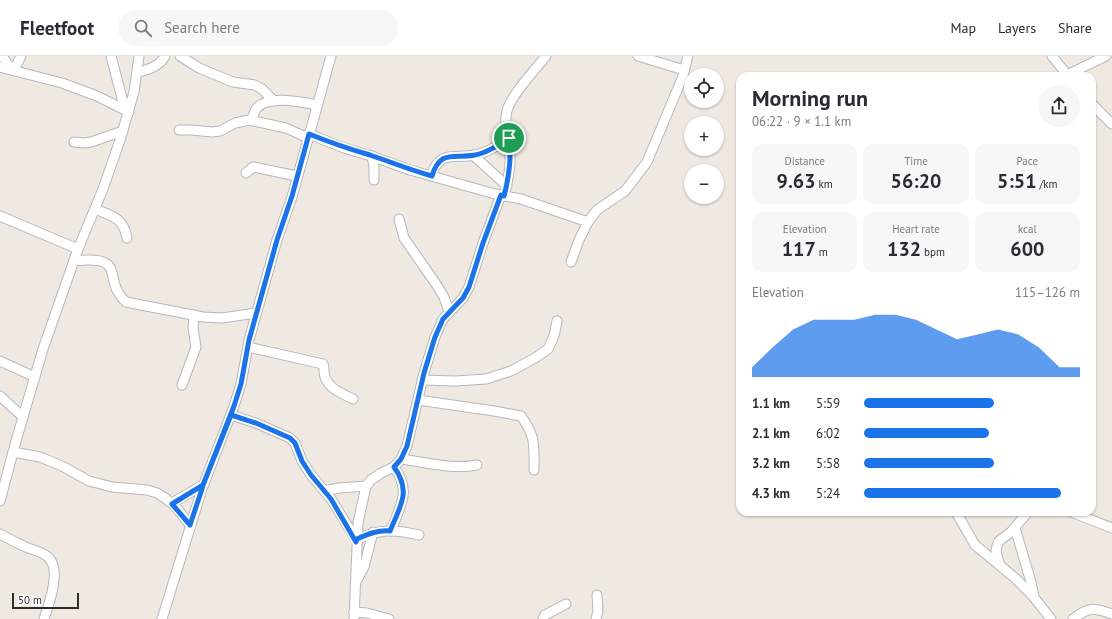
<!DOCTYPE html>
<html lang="en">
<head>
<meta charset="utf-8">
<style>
  body { margin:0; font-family:"PT Sans",sans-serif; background:#f7f7f7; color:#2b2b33; height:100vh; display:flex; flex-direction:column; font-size:15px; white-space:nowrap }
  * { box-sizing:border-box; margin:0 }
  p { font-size:13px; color:#7c7c81 }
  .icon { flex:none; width:22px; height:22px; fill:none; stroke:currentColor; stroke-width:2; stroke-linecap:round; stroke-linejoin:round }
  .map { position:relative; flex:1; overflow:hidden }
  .drawer { position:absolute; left:736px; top:16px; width:360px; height:444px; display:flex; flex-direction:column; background:#fff; border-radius:12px; box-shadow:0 1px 3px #0004 }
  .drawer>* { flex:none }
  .tools { position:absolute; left:684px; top:12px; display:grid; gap:8px }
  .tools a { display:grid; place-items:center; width:40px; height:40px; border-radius:50%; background:#fff; box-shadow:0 1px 3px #0004; font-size:20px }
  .scale { position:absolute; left:12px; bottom:10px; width:67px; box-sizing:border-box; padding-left:4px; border:2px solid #2e2e2e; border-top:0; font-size:11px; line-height:14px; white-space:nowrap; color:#2e2e2e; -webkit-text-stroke:3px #fff; paint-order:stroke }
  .pin { position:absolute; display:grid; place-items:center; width:34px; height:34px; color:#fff; margin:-17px; border:2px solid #fff; border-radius:50%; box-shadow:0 1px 4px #0007 }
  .round { display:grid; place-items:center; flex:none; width:42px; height:42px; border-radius:21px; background:#f7f7f7 }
  .head { display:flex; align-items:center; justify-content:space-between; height:68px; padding:0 16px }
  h1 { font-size:22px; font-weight:600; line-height:30px }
  .metrics { display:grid; grid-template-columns:repeat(3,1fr); gap:6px; height:68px; padding:4px 16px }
  .metrics div { display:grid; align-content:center; border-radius:10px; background:#f7f7f7; text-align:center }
  .metrics b { font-size:20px; font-weight:600 }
  .metrics small { font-size:11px; font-weight:400 }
  .metrics p { font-size:11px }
  .chart { height:112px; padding:8px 16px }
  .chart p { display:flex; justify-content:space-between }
  .chart svg { width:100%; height:72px; margin-top:4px; fill:#1a73e8; opacity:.7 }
  ul { padding:0 16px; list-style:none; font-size:13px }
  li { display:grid; grid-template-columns:64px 48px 1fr; align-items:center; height:30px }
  li i { height:10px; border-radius:5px; background:#1a73e8 }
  header { display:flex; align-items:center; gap:24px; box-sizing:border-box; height:56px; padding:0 20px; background:#fff; border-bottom:1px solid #e1e1e2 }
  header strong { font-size:19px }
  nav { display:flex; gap:22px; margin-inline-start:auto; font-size:14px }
  .search { width:280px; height:36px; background:#f7f7f7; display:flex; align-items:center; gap:10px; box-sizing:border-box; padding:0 14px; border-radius:22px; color:#7c7c81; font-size:15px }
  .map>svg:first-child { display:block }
</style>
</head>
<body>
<header>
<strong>Fleetfoot</strong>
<div class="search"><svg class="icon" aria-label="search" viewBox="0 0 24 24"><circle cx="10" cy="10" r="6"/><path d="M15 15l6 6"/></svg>Search here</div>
<nav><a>Map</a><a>Layers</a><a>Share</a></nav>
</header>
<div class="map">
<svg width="1112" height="563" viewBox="0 0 1112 563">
  <rect width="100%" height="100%" fill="#efe9e1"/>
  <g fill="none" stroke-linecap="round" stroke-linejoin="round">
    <defs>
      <g id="street">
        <path d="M2,0L12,14"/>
        <path d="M111,0L125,54"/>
        <path d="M180,0L199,12L233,26L255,29L262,33L274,45"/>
        <path d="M638,0L684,14"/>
        <path d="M1052,0L1068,20"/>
        <path d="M0,11L62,27L97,40L129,56"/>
        <path d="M14,14L21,0"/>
        <path d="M138,16C148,14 160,10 165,0"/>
        <path d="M1067,19L1106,0"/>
        <path d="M1092,48L1112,68"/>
        <path d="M252,64C253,60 254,56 256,53C267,38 302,46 317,49"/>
        <path d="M179,74H192L212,76L220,75L235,67L249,64L286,72L308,82"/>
        <path d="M309,78L344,92L371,100L410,114L495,138L521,143L588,166"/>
        <path d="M74,86L84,87L91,86L123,75"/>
        <path d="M473,99L507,130"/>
        <path d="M372,100L374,111V124"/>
        <path d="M246,117L253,111L297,120"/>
        <path d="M431,120C440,93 454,103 475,99C487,97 499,89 509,82"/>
        <path d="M504,140C507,127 511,114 510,101C510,86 503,70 507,55C511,39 535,14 546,0"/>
        <path d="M95,153C112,160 123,161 127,182"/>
        <path d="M0,160L78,193"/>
        <path d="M399,163L404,182L436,228L444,241L449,256"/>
        <path d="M74,205C130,199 100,222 126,246L203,261L222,262L256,257"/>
        <path d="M571,206L579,184L588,166L597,154L625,135L647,106L683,20L688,0"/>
        <path d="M248,291L323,308C325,313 323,316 325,321C329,333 343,338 353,343"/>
        <path d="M0,305L35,321"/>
        <path d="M422,324L455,325L486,323L511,315L535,302L548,293L554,280L557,265"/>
        <path d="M182,329L196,291L193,272L194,259"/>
        <path d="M0,340L23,361"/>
        <path d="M418,344L494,355L521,360C536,381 534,389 534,414"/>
        <path d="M231,359L256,367L290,382L295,387L302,405L311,419L331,443L357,485"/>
        <path d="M13,396L40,401L62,410L89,425L112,431L147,434L157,437L165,442L175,450L190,469"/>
        <path d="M401,403C426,406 452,414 477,409"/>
        <path d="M325,435L339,432L366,430"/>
        <path d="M0,445L16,385L43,293L78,193L103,133L120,84L134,36L139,0"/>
        <path d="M172,447L203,429"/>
        <path d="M956,456L975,489L1015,522L1032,539L1051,563"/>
        <path d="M1071,456L1112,472"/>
        <path d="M1015,472L1031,526L1034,541"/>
        <path d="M391,475C400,449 412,436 394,411"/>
        <path d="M0,478C9,483 19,488 28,492C35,494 42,496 48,501C62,513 49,548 44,563"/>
        <path d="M357,483C381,473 394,473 419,479"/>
        <path d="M999,507L996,495L997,490L999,485L1011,476L1028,456"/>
        <path d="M356,526L364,511L373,476"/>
        <path d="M354,556L367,557L389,563"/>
        <path d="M162,563L202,433L234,350L241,328L249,284L277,184L292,141L331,0"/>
        <path d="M354,563L358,467L366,430L371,424L381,417L394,411L401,403L407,390L424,317L435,281L443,263L463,242L469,231L483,187L501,139"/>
        <path d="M543,563L545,559L566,548"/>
        <path d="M596,563L598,555L597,539"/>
        <path d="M1073,563C1089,550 1094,552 1112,558"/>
      </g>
    </defs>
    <!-- street casing -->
    <use href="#street" stroke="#b4b7c1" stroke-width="11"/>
    <!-- street -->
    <use href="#street" stroke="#fff" stroke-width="9"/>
  </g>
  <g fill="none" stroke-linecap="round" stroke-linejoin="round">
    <defs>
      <path id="route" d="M509,82C499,89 487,97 475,99C454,103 440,93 432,120C410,114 391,106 370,99C349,93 329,86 309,78L292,140L277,184L249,284L241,328L234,350L203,429L172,448L190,469L202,433L203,429L231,359L256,367L290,382L295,387L302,405L311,419L331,443L356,486L357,483C368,478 378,474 390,475C400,450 412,436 394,411L401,403L407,390L424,317L435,281L443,263L463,242L469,231L483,187L501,139L504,140C509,121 512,102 509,82"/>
    </defs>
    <!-- route casing -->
    <use href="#route" stroke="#fff" stroke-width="8"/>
    <!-- route -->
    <use href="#route" stroke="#1a73e8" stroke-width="5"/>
  </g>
</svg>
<div class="tools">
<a><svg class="icon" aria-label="locate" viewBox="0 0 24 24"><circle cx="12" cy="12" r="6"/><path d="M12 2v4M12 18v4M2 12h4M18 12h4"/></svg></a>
<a>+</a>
<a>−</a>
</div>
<div class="scale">50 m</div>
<div class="pin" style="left:509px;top:82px;background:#1e9e55"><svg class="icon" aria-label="arrive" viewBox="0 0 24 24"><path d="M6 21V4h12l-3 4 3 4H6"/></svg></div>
<section class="drawer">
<div class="head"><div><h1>Morning run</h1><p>06:22 · 9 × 1.1 km</p></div><a class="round"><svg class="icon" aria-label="share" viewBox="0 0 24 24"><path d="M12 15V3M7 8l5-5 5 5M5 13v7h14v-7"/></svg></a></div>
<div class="metrics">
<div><p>Distance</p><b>9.63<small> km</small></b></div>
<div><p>Time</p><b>56:20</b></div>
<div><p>Pace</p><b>5:51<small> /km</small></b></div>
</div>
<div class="metrics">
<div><p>Elevation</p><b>117<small> m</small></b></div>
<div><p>Heart rate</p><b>132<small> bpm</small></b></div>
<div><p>kcal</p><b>600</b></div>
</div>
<div class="chart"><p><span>Elevation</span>115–126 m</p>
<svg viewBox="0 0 160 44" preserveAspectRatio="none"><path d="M0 44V38L10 26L20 15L30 9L40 9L50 9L60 6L70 6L80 9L90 15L100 21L110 18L120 15L130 18L140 26L150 38L160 38V44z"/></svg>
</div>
<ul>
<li><b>1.1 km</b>5:59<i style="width:60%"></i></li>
<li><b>2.1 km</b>6:02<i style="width:58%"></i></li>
<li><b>3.2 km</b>5:58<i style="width:60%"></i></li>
<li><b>4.3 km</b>5:24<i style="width:91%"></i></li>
</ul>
</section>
</div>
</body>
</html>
